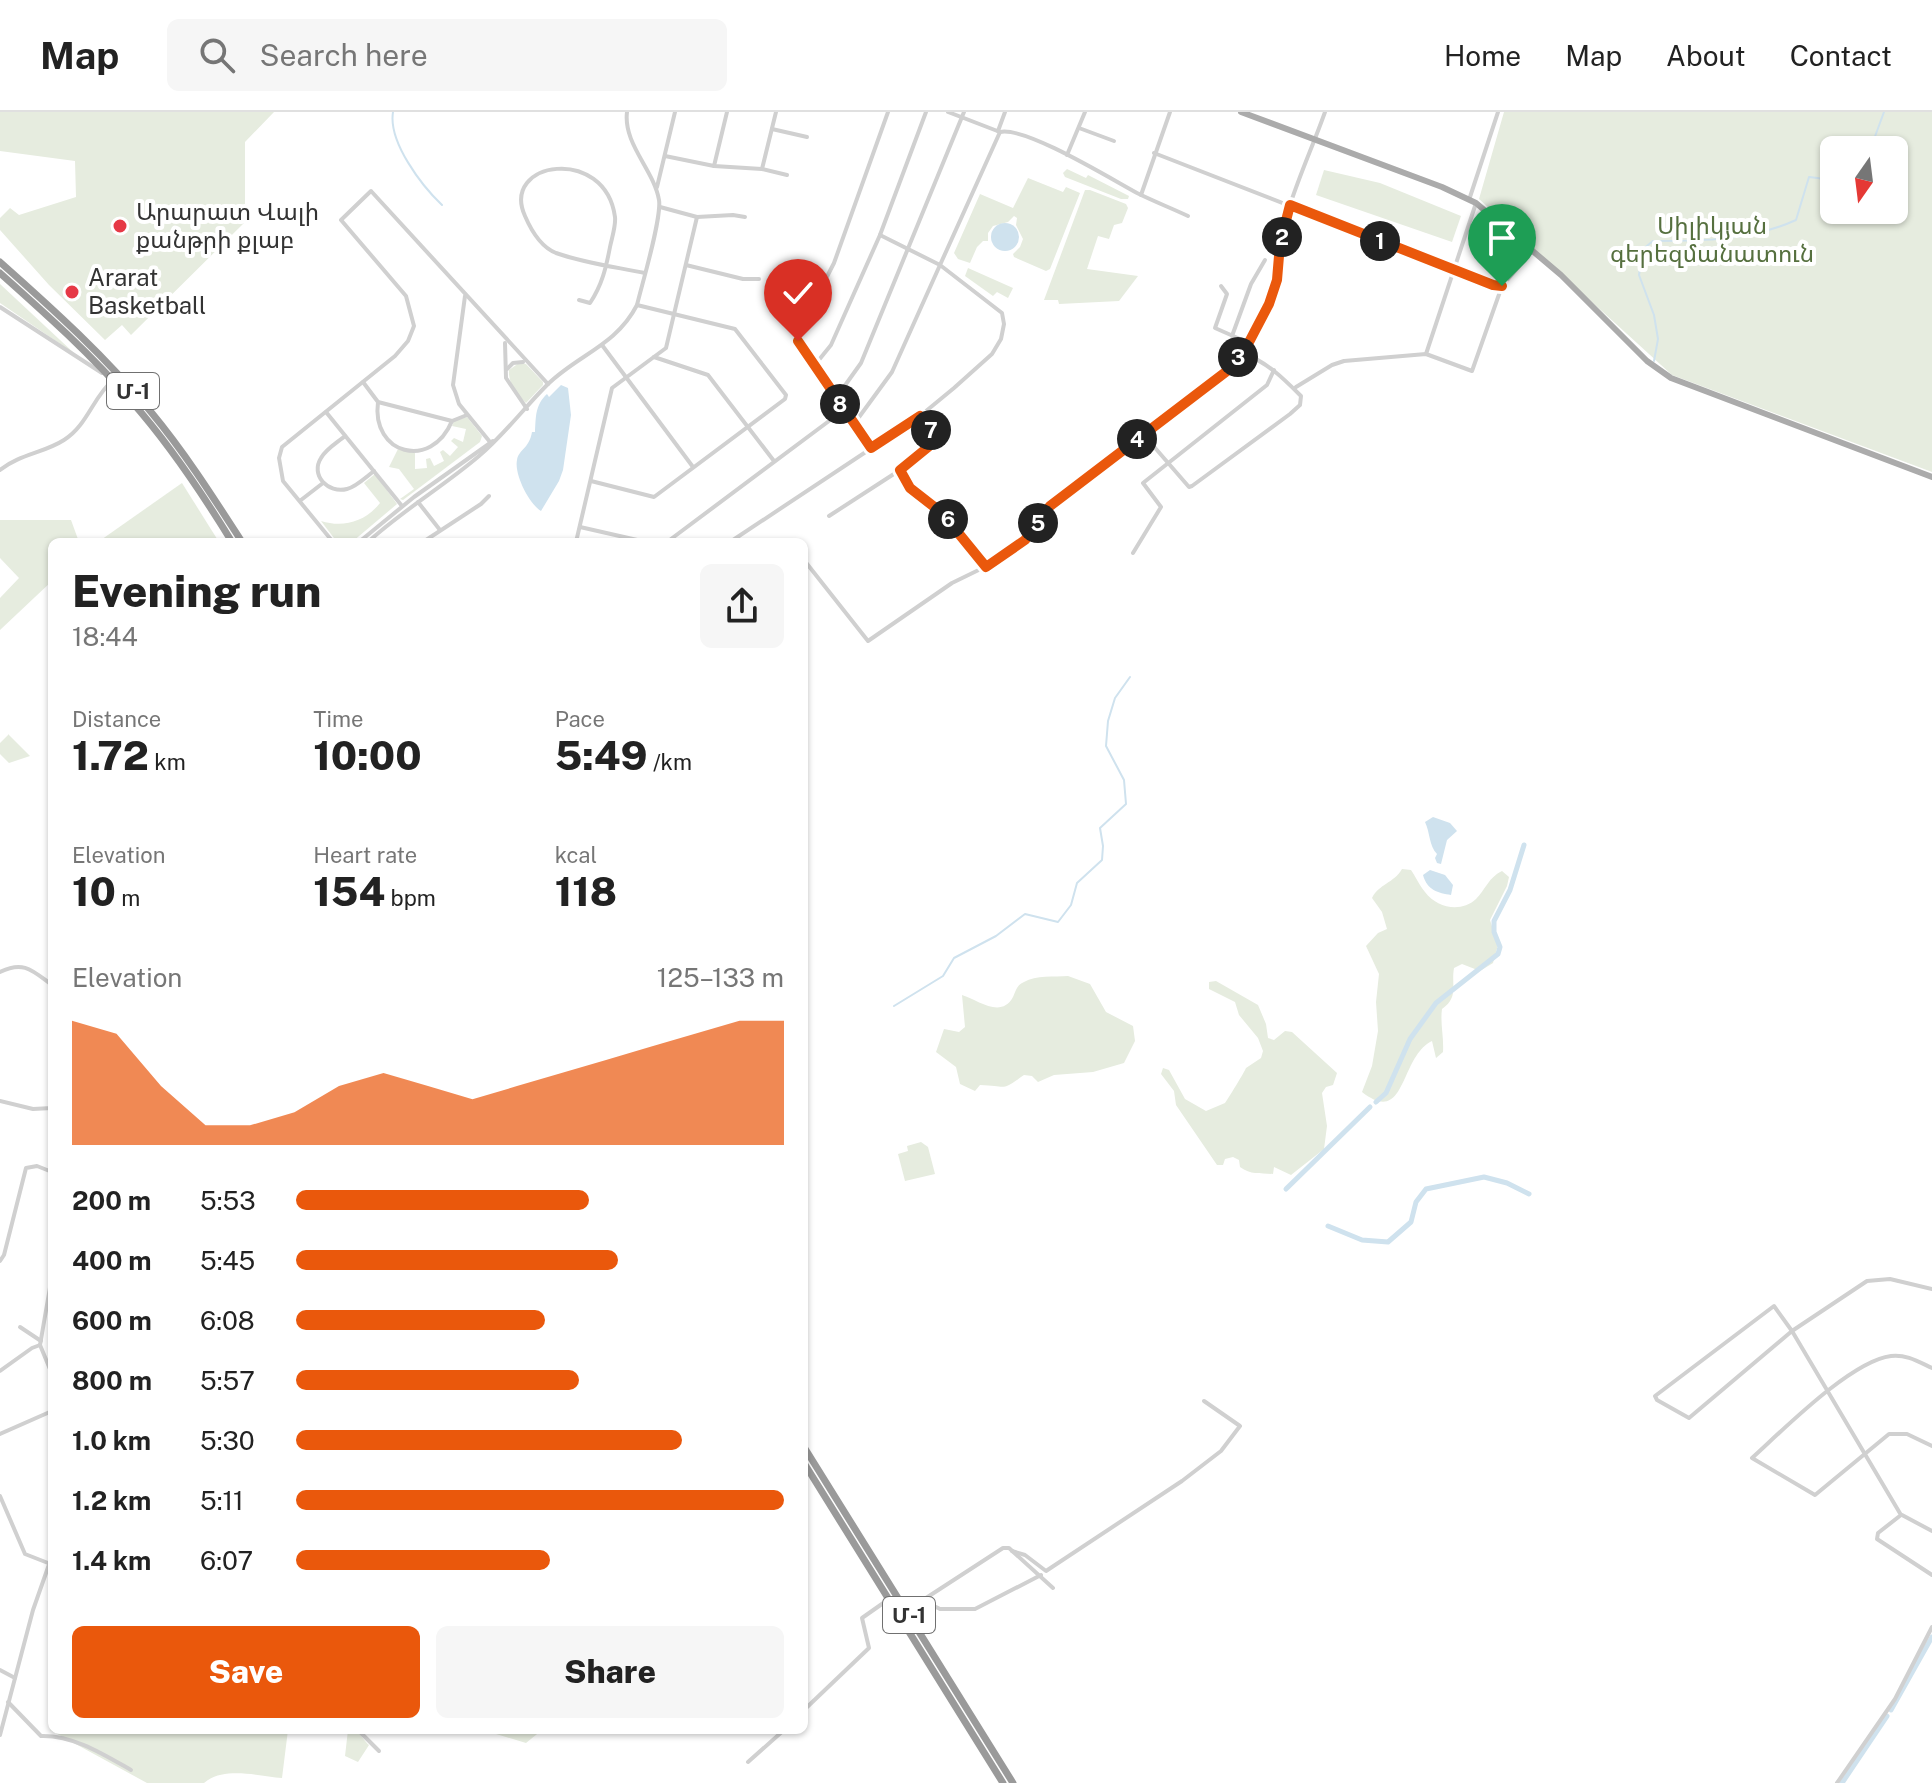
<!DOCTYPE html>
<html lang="en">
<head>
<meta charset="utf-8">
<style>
  body { margin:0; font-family:"Public Sans","Noto Sans Armenian",sans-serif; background:#f6f6f6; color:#222; height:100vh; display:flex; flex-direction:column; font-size:30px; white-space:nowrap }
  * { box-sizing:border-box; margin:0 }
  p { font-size:26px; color:#767676 }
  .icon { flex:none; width:44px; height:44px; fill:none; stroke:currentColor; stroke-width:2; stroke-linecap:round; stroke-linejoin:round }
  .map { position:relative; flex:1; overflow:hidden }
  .details { position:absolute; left:48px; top:426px; width:760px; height:1196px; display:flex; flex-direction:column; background:#fff; border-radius:12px; box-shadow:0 2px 6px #0004 }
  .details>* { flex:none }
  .needle { width:52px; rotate:194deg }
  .tools { position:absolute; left:1820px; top:24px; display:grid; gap:16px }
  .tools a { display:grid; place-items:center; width:88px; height:88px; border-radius:12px; background:#fff; box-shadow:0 2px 6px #0004; font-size:40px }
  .pin { position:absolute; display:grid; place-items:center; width:68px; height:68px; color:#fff; margin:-82px -34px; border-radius:50% 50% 50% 0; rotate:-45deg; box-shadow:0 0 8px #0007 }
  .pin .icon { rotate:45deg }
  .km { position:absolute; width:40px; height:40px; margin:-20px; border-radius:50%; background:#222; color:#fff; font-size:22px; line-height:40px; text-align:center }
  .round { display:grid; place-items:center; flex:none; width:84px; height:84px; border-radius:12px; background:#f6f6f6 }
  .overview { display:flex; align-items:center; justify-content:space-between; height:136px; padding:0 24px }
  h1 { font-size:44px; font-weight:800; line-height:60px }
  .stats { display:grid; grid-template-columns:repeat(3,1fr); gap:12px; height:136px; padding:8px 24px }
  .stats div { display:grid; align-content:center }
  .stats b { font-size:40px; font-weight:800 }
  .stats small { font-size:22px; font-weight:400 }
  .stats p { font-size:22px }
  .chart { height:224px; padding:16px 24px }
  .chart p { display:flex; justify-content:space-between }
  .chart svg { width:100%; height:144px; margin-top:8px; fill:#ea580c; opacity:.7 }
  .button { display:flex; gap:16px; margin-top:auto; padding:16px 24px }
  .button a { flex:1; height:92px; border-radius:12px; background:#ea580c; color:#fff; font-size:32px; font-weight:800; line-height:92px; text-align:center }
  .button a+a { background:#f6f6f6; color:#222 }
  ul { padding:0 24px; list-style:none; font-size:26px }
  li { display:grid; grid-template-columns:128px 96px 1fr; align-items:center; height:60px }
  li i { height:20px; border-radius:10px; background:#ea580c }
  header { display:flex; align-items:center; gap:48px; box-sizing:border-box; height:112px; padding:0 40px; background:#fff; border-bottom:2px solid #e0e0e0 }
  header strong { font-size:38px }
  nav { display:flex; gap:44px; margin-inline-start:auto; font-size:28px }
  .search { width:560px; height:72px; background:#f6f6f6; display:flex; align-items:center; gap:20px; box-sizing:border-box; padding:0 28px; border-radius:12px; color:#767676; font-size:30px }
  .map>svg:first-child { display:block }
</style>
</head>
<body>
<header>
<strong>Map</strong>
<div class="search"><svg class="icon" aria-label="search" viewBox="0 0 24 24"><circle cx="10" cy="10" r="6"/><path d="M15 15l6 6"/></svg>Search here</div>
<nav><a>Home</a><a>Map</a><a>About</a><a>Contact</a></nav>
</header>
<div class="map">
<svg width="1932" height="1671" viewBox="0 0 1932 1671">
  <rect width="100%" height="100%" fill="#fff"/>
  <!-- green -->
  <g fill="#e6ecdf" fill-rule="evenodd">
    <path d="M0,0H274L245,30V110L131,223L122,213L105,228L49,173L0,118V106L10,96L19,103L76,85L75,49L0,39Z"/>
    <path d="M1504,0H1932V360L1672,263L1479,87ZM1834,38H1894V98H1834Z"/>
    <path d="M1067,57L1086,66L1088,63L1129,84L1128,87H1121L1065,65L1063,61Z"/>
    <path d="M1324,58L1380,71L1461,104L1452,130L1316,83Z"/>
    <path d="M1028,66L1063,80L1066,75L1080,81L1050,157L1046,159L1014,145L1013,142L1020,135L1023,127L1016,113L1017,106L1014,104L1008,110L993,114L988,121V129H983L977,135L970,151L958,147L954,141L980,82L1013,96Z"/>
    <path d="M1085,78H1090L1126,92L1128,96L1122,111L1114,113L1109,127L1098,124L1087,157L1138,164L1119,189L1059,192L1058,188H1044Z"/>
    <path d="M968,156L1013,176L1008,186L997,180L993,184L965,164Z"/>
    <path d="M0,172L75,242L0,191Z"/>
    <path d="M519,251L526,252L543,270V273L526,291C516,282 508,271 509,258Z"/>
    <path d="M467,305L482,324L480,330L403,388L400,387L414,377L399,357L389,355L398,337L415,341V357L427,356L426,347L430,346L434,354L444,349L440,340L443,338L450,344L458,335L451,329L454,326L463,330L466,317L452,314L454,309Z"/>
    <path d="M375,362L397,392L352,430H337L321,409C343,416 365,410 380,391L364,371Z"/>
    <path d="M182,371L219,430H98Z"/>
    <path d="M0,408H71L79,430H52V469L0,518V486L19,466L0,446Z"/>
    <path d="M9,622V623L30,644L9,651L0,642V631Z"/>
    <path d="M1402,757L1411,758C1416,765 1419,773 1425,780C1437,796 1461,801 1476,787C1485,778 1489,765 1502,759L1509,765L1507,774L1490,808L1498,833L1493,851L1480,859L1462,852L1454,856C1451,874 1459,885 1442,897C1440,911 1444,925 1443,940L1436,946L1432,929C1399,945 1407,1015 1362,980L1372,954L1378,919L1376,890L1379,862L1366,834L1378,821L1387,817L1382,800L1372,786C1379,772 1394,771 1402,757Z"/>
    <path d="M1068,864L1090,872L1106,900L1133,914L1135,929L1124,951L1093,960L1054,963L1038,970L1032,964L1024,963C1000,980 1009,974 980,973L975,979L960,972L956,955L936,940L944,917L959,920L965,915L962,883C978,888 1001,907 1013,885C1016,878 1017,873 1024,870C1036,863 1054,865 1068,864Z"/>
    <path d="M1216,869L1258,893L1266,912L1268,926L1274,928L1285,919L1292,920L1337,961L1333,973L1326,975L1322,981L1327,1014L1324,1037L1291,1063L1274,1055L1273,1062C1260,1061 1251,1063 1240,1055L1239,1048L1233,1045L1225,1047L1223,1053H1217L1176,993L1174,979L1161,962L1163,956L1169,958L1185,987L1206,999L1225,991C1228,987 1245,959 1246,956L1261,946L1263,939L1258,926L1239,903L1235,890L1209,877V870Z"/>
    <path d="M921,1030L928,1035L935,1062L905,1069L898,1042L908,1039L907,1034Z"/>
    <path d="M52,1616V1618H288L282,1666C259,1664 223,1654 204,1671H147L50,1618Z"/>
    <path d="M348,1618C361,1618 361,1626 369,1633L358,1650L345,1644Z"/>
    <path d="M483,1618H542L526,1631Z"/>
  </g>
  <!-- water -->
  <g fill="#cfe2ee">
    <circle cx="1005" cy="125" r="14"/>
    <path d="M561,273L568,276L571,303L563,358L559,369L541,399C529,392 514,362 517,348C519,337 529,337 532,320H535C536,305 535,293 547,282L549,285Z"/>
    <path d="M1433,705L1450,711L1457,719L1447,728L1441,752L1437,751L1435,746L1437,742C1429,734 1430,720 1425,710Z"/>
    <path d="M1430,758L1445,763L1453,773L1451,783C1438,781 1427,778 1423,763Z"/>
  </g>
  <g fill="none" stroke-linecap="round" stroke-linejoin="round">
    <!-- stream -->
    <g stroke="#cfe2ee" stroke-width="2">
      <path d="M393,0C388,30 422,74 442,93"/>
      <path d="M1870,38L1884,0"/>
      <path d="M1654,249L1658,227L1654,203L1639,163L1643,137L1653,129C1702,129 1750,129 1796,108L1809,65L1834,68"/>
      <path d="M894,894L943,864L954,846L996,824L1025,802L1058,810L1071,793L1077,771L1102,748L1103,734L1100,716L1126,692L1124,668L1106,634L1108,609L1115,586L1130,565"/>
    </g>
    <!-- canal -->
    <g stroke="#cfe2ee" stroke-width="5">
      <path d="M1376,990L1386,981L1410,927L1436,891L1498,842L1500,835L1494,820V809L1510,778L1524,733"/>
      <path d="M1286,1077L1370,995"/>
      <path d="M1328,1114L1362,1128L1388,1130L1411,1110L1416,1090L1426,1077L1484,1065L1507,1071L1529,1082"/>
      <path d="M1891,1598L1932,1525"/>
      <path d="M1842,1671L1887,1604"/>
    </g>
    <!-- minor -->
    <g stroke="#d0d0d0" stroke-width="4">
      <path d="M948,0L1000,20"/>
      <path d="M1079,16L1114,29"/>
      <path d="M772,17L807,25"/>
      <path d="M998,19L1005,0"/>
      <path d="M1154,41L1493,173L1502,174"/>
      <path d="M1067,43L1085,0"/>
      <path d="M665,44L714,54L762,57L787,63"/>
      <path d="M714,54L727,0"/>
      <path d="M762,57L776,0"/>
      <path d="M657,75L675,0"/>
      <path d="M1141,83L1170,0"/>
      <path d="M1469,88L1498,0"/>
      <path d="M660,95L697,105L733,103L745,105"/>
      <path d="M686,153L743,167H759"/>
      <path d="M1221,174L1227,182L1215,216L1249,231"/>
      <path d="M465,184L453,273L459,292L490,330"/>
      <path d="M579,188L590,191C602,173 606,156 610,135C612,125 616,114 615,105C605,33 500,49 525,104C531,118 541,135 556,141C584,151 616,155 645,161"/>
      <path d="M0,195L102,261"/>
      <path d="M1232,224L1251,172L1265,148"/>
      <path d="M505,231L506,266L527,297"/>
      <path d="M602,233L693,355"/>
      <path d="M1426,242L1476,91"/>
      <path d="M654,245L708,263L774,349"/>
      <path d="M814,254L831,233L880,123L926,0"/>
      <path d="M507,257L513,251L523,250"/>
      <path d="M363,270L378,290L452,309L467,303"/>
      <path d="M1296,275L1332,253L1344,249L1426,242L1472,259L1502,174L1533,138"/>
      <path d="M836,286L861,251L964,0"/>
      <path d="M378,290C371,342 431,359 452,309"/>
      <path d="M326,300L402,394"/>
      <path d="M854,312L892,260L940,153L880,123"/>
      <path d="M1143,322L1189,375L1192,374L1290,302L1300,293L1301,284C1282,265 1267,250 1242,241"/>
      <path d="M345,324C338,330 326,337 321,346C310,363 328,382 347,377C356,375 366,365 374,359"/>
      <path d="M871,336L798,229L797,223L834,151L888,0"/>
      <path d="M0,358C20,342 44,341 64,328C87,314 93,285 113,268"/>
      <path d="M901,359L910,376L942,401L986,455"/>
      <path d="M591,369L654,385L785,287L786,283L735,217L637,193"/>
      <path d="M301,388L323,371"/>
      <path d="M418,390L440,418"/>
      <path d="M829,404L900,358L938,327L920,304"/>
      <path d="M580,415L646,430"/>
      <path d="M333,430L283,369L279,346L282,335L395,244L408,229L414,214L406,184L341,108L371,79L548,272"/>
      <path d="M359,430L414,385L493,329"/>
      <path d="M368,430C403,398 444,374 479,344C504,323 524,296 547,273C577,243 616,234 637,193C642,172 662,106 659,88C654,58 623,32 627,0"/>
      <path d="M423,430L481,392L489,384"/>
      <path d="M576,430L612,276L666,236L697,105"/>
      <path d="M667,430L829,309"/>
      <path d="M730,430L920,304L954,276L992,242L1001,227L1004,212L1002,201L940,153L1000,20C1025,14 1111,67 1137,81C1153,89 1171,96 1188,104"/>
      <path d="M1133,441L1161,395L1143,371L1267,273L1274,258"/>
      <path d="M804,448L868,529L952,471L995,450L1025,428L1050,394L1227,259C1250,232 1269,202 1277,167C1282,142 1282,118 1290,93C1300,62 1314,31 1325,0"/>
      <path d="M0,860C24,848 33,859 52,873"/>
      <path d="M0,989L33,997L52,996"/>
      <path d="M0,1149L4,1143L26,1056L37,1054L52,1060"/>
      <path d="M1932,1177L1890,1167L1867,1169L1792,1219L1689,1306L1657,1288L1655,1284L1774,1194L1792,1219L1901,1403L1878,1421L1877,1427L1932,1463"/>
      <path d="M20,1215L41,1229"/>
      <path d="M40,1233L52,1164"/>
      <path d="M40,1233L52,1262"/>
      <path d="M1932,1256C1919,1250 1906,1242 1891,1244C1851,1249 1783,1318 1752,1346L1815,1383L1889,1322H1907L1932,1334"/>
      <path d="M0,1259L32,1236L40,1233"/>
      <path d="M0,1322L52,1299"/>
      <path d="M0,1384L25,1442L48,1451"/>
      <path d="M1902,1403L1932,1419"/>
      <path d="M1012,1439L1025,1443L1046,1459L1182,1369L1221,1339L1240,1314L1204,1289"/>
      <path d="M922,1488L940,1497H975L1041,1463"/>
      <path d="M906,1499L1003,1436H1009L1053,1476"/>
      <path d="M0,1558L15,1566"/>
      <path d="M8,1590L41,1624C73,1623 103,1642 131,1658"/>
      <path d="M804,1598L869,1536L862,1506L889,1487"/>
      <path d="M358,1618L379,1639"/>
      <path d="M0,1623L33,1498L52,1444"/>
      <path d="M748,1650L784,1618"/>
      <path d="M1837,1671L1895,1587L1932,1515"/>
    </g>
    <!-- major -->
    <path stroke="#ababab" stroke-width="6" d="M1241,0L1442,75L1476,91L1561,163L1647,249L1671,266L1932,365"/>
    <!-- highway -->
    <g stroke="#9a9a9a" stroke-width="7">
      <path d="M0,150C53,197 106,245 151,300C185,341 213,385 242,430"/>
      <path d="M0,161C46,202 92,243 132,290C170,333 202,381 232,430"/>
      <path d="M804,1335L1013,1671"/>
      <path d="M804,1351L1003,1671"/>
    </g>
  </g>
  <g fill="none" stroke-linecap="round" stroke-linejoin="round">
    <defs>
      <path id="route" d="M798,229L871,336L920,304L938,327L900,358L910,376L942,401L986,455L1025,428L1050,394L1227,259L1247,234L1269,192L1277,168L1280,132L1290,93L1493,173L1502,174"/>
    </defs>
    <!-- route casing -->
    <use href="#route" stroke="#fff" stroke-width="16"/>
    <!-- route -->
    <use href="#route" stroke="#ea580c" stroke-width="10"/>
  </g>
  <!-- markers -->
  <g fill="#e63946" stroke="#fff" stroke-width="3">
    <circle cx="120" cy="114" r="8"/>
    <circle cx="72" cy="180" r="8"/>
  </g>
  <g text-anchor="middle" stroke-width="8" stroke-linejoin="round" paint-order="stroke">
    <!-- shield labels -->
    <g fill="#fff" stroke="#707070" stroke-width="2">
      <rect x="107" y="261" width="52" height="36" rx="6"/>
      <rect x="883" y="1485" width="52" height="36" rx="6"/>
    </g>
    <g font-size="22" font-weight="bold" fill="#333">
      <text x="133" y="287">Մ-1</text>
      <text x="909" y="1511">Մ-1</text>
    </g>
    <!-- poi labels -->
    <g font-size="24" fill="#333" stroke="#fff" text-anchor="start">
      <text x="136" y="108">Արարատ Վալի<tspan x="136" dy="28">քանթրի քլաբ</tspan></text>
      <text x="88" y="174">Ararat<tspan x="88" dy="28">Basketball</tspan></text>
    </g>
    <!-- park labels -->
    <g font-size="24" fill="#56703f" stroke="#fff">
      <text x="1712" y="122">Սիլիկյան<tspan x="1712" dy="28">գերեզմանատուն</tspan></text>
    </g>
  </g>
</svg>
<div class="tools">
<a><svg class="needle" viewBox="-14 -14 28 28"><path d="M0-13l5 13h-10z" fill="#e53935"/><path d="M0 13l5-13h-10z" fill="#767676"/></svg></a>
</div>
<div class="pin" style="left:1502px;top:174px;background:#1e9e55"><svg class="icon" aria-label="arrive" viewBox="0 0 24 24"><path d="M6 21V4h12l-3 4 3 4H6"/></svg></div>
<div class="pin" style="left:798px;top:229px;background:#d93025"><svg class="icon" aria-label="check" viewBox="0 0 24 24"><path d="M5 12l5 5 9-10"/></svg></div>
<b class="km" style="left:1380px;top:129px">1</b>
<b class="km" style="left:1282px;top:125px">2</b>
<b class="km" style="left:1238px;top:245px">3</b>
<b class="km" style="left:1137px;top:327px">4</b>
<b class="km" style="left:1038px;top:411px">5</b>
<b class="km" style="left:948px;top:407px">6</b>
<b class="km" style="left:931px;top:318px">7</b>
<b class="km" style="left:840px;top:292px">8</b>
<section class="details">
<div class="overview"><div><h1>Evening run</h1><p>18:44</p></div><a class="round"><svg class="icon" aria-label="share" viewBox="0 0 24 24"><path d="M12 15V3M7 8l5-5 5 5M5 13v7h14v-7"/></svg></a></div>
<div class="stats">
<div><p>Distance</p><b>1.72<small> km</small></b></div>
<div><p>Time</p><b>10:00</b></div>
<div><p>Pace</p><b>5:49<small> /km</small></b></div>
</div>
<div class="stats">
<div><p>Elevation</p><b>10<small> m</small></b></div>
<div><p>Heart rate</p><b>154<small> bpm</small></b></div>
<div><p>kcal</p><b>118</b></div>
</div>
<div class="chart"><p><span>Elevation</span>125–133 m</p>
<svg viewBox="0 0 160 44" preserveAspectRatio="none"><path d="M0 44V6L10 10L20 26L30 38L40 38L50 34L60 26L70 22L80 26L90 30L100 26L110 22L120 18L130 14L140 10L150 6L160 6V44z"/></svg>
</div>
<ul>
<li><b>200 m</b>5:53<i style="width:60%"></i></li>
<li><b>400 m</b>5:45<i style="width:66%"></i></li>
<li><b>600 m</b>6:08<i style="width:51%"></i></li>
<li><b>800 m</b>5:57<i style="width:58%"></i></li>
<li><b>1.0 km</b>5:30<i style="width:79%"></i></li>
<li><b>1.2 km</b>5:11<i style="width:100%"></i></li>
<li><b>1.4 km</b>6:07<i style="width:52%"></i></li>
</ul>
<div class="button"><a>Save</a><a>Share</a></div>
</section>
</div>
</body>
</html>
